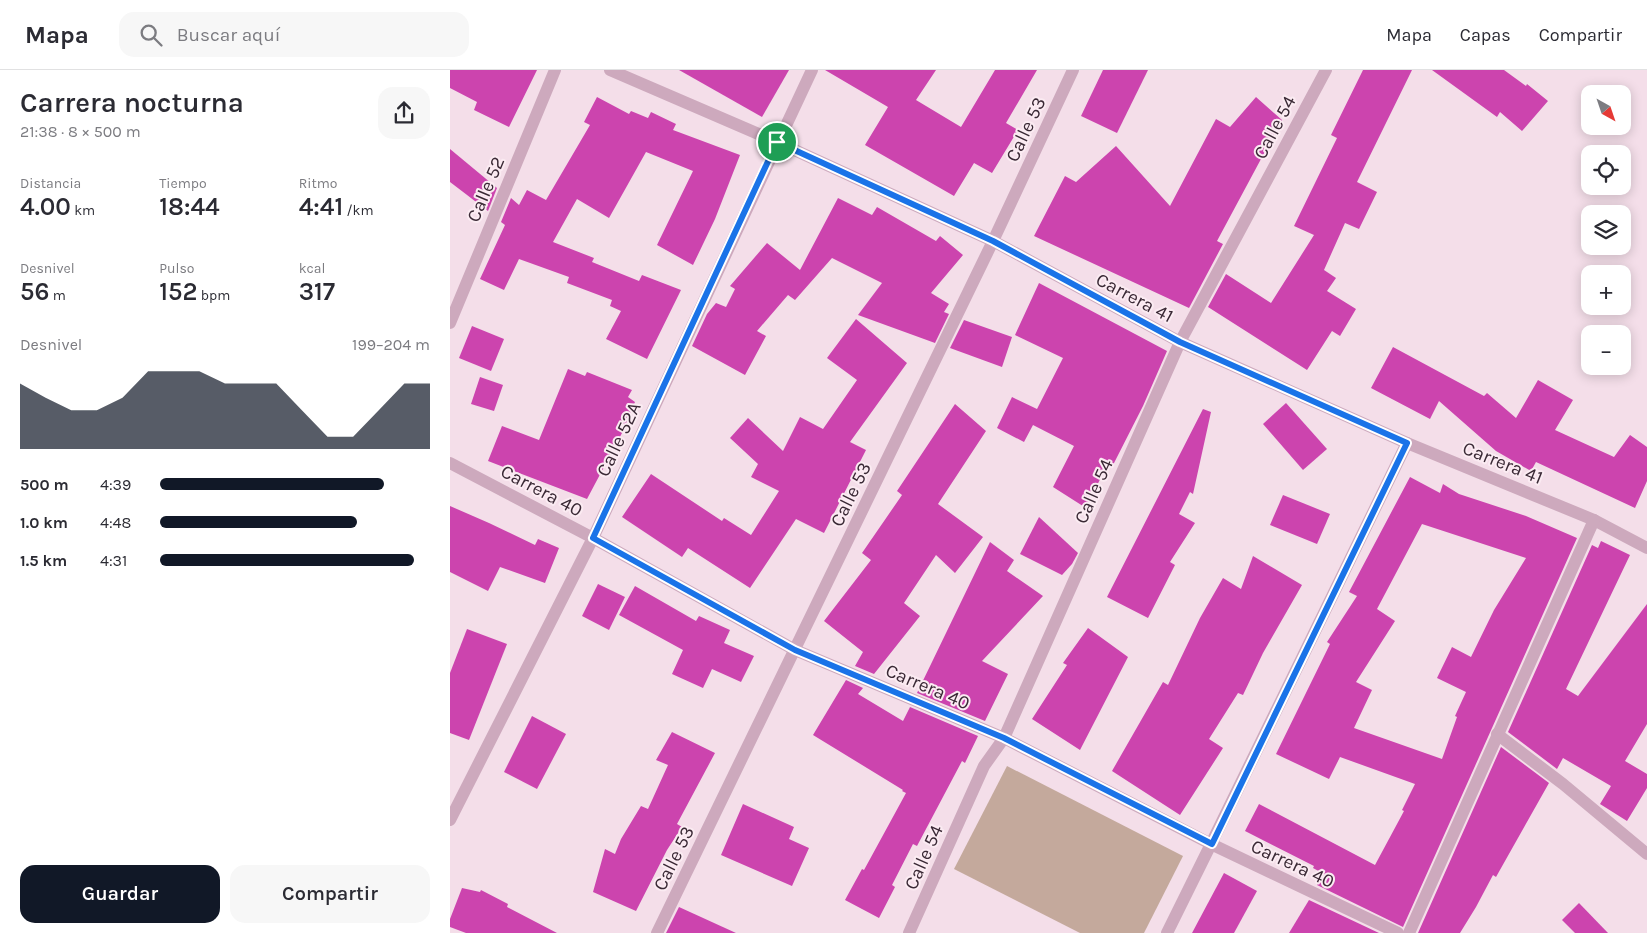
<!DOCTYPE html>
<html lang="es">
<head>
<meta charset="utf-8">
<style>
  body { margin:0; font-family:Karla,sans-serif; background:#f7f7f7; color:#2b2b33; height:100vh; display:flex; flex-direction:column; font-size:19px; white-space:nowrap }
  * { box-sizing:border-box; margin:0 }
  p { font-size:16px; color:#7c7c81 }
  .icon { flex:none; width:28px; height:28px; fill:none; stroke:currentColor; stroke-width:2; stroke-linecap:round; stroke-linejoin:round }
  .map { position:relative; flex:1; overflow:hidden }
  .panel { display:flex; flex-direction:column; background:#fff; width:450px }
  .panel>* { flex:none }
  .needle { width:32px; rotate:140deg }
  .fabs { position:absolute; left:1131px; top:15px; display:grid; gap:10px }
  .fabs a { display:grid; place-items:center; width:50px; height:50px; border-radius:10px; background:#fff; box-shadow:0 2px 12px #0003; font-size:25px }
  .pin { position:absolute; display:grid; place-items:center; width:42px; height:42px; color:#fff; margin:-21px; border:2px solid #fff; border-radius:50%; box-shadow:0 1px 5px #0007 }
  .round { display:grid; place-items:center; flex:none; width:52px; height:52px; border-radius:15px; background:#f7f7f7 }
  .overview { display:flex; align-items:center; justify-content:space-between; height:85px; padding:0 20px }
  h1 { font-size:28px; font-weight:600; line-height:38px }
  .metrics { display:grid; grid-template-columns:repeat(3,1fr); gap:8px; height:85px; padding:5px 20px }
  .metrics div { display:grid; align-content:center }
  .metrics b { font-size:25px; font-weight:600 }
  .metrics small { font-size:14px; font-weight:400 }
  .metrics p { font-size:14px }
  .chart { height:140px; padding:10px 20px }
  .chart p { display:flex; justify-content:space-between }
  .chart svg { width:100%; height:90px; margin-top:5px; fill:#111827; opacity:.7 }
  .button { display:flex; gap:10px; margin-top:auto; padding:10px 20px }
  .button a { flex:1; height:58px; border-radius:15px; background:#111827; color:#fff; font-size:20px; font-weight:600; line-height:58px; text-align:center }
  .button a+a { background:#f7f7f7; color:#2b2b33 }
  ul { padding:0 20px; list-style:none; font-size:16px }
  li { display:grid; grid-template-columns:80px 60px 1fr; align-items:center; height:38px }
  li i { height:12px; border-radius:6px; background:#111827 }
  header { display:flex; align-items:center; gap:30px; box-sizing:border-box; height:70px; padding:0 25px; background:#fff; border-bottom:1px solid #e1e1e2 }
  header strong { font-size:24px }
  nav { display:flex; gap:28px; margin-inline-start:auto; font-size:18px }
  .search { width:350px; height:45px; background:#f7f7f7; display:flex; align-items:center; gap:12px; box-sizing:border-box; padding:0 18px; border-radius:15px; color:#7c7c81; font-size:19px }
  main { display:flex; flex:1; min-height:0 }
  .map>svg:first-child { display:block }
</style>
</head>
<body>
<header>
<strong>Mapa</strong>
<div class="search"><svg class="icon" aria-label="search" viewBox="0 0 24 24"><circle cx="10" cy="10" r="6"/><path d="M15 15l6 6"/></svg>Buscar aquí</div>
<nav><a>Mapa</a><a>Capas</a><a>Compartir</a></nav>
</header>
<main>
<section class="panel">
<div class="overview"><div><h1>Carrera nocturna</h1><p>21:38 · 8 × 500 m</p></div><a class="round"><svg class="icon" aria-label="share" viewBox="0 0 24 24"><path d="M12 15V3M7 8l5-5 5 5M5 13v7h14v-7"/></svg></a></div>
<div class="metrics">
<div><p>Distancia</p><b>4.00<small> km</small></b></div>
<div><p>Tiempo</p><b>18:44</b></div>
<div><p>Ritmo</p><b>4:41<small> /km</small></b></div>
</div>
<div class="metrics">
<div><p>Desnivel</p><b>56<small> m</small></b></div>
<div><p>Pulso</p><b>152<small> bpm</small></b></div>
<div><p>kcal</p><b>317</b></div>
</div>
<div class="chart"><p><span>Desnivel</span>199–204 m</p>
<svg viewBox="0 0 160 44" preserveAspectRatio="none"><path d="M0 44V12L10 19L20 25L30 25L40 19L50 6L60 6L70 6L80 12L90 12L100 12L110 25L120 38L130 38L140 25L150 12L160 12V44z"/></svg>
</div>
<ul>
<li><b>500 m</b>4:39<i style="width:83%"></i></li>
<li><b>1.0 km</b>4:48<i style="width:73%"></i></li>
<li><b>1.5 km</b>4:31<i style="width:94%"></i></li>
</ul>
<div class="button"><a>Guardar</a><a>Compartir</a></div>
</section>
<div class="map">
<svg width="1197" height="863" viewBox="0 0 1197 863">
  <rect width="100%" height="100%" fill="#f4dee9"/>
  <!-- green -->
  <path fill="#c4a99c" d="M557,696L733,786L694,863H630L504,799Z"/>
  <!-- building -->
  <g fill="#cc44ae" fill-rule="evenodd">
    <path d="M0,0H87L59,57L24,40L27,32L0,18Z"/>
    <path d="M229,0H339L312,47Z"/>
    <path d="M375,0H486L466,30L511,57L545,0H587L556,53L568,60L542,103L524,93L504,126L415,75L438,37Z"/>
    <path d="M653,0H698L667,63L631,46Z"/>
    <path d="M913,0H962L907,112L927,122L909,159L895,153L874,200L886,208L877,221L906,239L890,266L882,261L857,300L758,237L776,204L821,233L864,165L844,156L887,68L881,65Z"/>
    <path d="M982,0H1054L1076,16L1077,14L1098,31L1072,61L1050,42L1047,47Z"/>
    <path d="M147,27L179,44L181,41L198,48L201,42L226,54L223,60L290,85L265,149L243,195L207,175L243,101L196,82L159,148L127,129L103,172L144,188L142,192L189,211L192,205L231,220L197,289L156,269L171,241L160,236L162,230L117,213L119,207L69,189L54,220L30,209L55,155L51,152L61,128L69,135L77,120L96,130L140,55L134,52Z"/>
    <path d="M806,27L832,50L767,171L773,174L739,238L584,166L615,106L626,112L666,76L720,136L766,49L780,57Z"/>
    <path d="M0,79L47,118L38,141L0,112Z"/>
    <path d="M388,128L422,145L427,137L486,171L490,166L513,185L481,223L499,234L494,242L499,244L485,273L408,245L432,213L382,188L345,230L338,225L307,261L316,266L295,305L242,276L257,244L266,233L276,237L285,219L280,216L317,173L350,200Z"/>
    <path d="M589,213L717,281L693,336L663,395L658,393L636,438L603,417L624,376L583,355L574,372L547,358L562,327L587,339L613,288L565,265Z"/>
    <path d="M406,249L457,293L400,372L416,380L374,463L346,449L300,518L238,478L232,487L172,447L201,404L272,451L274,448L301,465L329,421L301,407L308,394L280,368L298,348L333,381L350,347L373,359L407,310L377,288Z"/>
    <path d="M514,250L562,267L552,297L500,278Z"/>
    <path d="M22,256L54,269L41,301L9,288Z"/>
    <path d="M943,277L1034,326L1037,323L1066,348L1088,310L1123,330L1105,360L1164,387L1180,365L1197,377V411L1185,438L1086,392L1081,401L1046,381L989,331L980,349L921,318Z"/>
    <path d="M118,299L135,306L137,302L182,320L178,327L185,332L172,363L137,429L38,391L52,356L89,370Z"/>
    <path d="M30,307L53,315L44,341L21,334Z"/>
    <path d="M836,333L877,379L853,400L813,354Z"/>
    <path d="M505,334L536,361L488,434L533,467L505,503L486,485L454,533L470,546L424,604L405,596L413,582L374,551L421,490L412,483L452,425L447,421Z"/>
    <path d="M753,339L761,342L743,424L740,422L729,444L745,453L720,492L725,495L698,548L657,527Z"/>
    <path d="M960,407L990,423L993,414L1009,424L1076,446L1127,468L953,857L867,815L874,804L863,798L864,796L795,761L809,734L925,795L954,741L952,740L965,714L890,687L879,709L826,684L880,574L877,572L907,526L899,522ZM972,454L1076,488L1044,540L1021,587L1002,577L987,608L1016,622L1005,646L1007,647L992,689L904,658L922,620L906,612L945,551L927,539Z"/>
    <path d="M833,425L880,444L867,474L820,455Z"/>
    <path d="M0,436L39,453L85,475L88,469L109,478L95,513L50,497L38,521L0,502Z"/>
    <path d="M589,447L628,483L622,494L612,505L570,484Z"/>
    <path d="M1151,471L1180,485L1116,619L1128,626L1197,534V654L1175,691L1197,704V718L1177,751L1150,734L1161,716L1113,688L1107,699L1058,662L1142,475L1148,478Z"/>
    <path d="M540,472L564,490L557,501L593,526L532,591L558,604L535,651L467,623Z"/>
    <path d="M803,486L852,515L813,583L793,625L788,623L759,669L773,678L730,745L662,701L713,612L718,615L750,548L773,508L791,519Z"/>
    <path d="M148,514L175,527L159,560L132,546Z"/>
    <path d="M185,516L246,551L249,546L280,560L274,573L304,586L291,612L262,599L253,618L222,604L233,580L169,545Z"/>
    <path d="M638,558L678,587L630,680L582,649L617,595L613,593Z"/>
    <path d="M17,559L57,574L19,670L0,663V603Z"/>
    <path d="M396,610L413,618L408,624L453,651L460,637L528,666L515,693L512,691L467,776L463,774L442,815L445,817L429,848L395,830L412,799L414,800L456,723L452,721L453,720L363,665Z"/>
    <path d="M82,646L116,664L87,719L54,702Z"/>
    <path d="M222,662L265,683L227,754L232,757L217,780L186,841L143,822L155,779L165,784L171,769L191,736L198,739L218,695L206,690Z"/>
    <path d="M1051,677L1099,713L1046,807L1043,805L1026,837L1010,863H968Z"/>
    <path d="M293,734L344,757L339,769L359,778L342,816L271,785Z"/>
    <path d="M774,803L807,821L784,863H742Z"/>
    <path d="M12,818L30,822L31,820L58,834L57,837L107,863H16L0,857V849Z"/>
    <path d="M859,830L929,863H839Z"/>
    <path d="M1129,833L1158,863H1125L1112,850Z"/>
    <path d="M229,837L286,863H216Z"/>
  </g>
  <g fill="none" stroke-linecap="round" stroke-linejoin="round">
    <!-- minor -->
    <g stroke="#cda9bd" stroke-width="12">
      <path d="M160,0L327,72L543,171L730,272L957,373L1144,450L1197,478"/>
      <path d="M0,253L105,0"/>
      <path d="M0,393L143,468L345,580L554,668L761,774L948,863"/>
      <path d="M1047,664L1113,714L1197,784"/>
      <path d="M0,750L143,468L362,0"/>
      <path d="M207,863L543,171L623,0"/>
      <path d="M459,863L534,696L554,668L730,272L876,0"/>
      <path d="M717,863L761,774L957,373"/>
      <path d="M959,863L1144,450"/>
    </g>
  </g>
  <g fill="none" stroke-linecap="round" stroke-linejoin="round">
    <defs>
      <path id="route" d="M327,72L543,171L730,272L957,373L762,774L554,668L345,580L143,468Z"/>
    </defs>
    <!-- route casing -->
    <use href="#route" stroke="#fff" stroke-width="10"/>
    <!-- route -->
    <use href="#route" stroke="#1a73e8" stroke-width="6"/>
  </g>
  <g text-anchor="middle" stroke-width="4" stroke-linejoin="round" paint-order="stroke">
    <!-- street labels -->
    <g font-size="19" fill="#3a2935" stroke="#fbebf2">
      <text transform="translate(824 57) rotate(-62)" y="7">Calle 54</text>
      <text transform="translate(575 59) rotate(-65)" y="7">Calle 53</text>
      <text transform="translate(35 119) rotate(-67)" y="7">Calle 52</text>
      <text transform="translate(685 227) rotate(28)" y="7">Carrera 41</text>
      <text transform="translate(168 369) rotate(-65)" y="7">Calle 52A</text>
      <text transform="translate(1053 392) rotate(22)" y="7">Carrera 41</text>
      <text transform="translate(92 420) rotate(28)" y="7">Carrera 40</text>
      <text transform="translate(643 421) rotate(-66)" y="7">Calle 54</text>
      <text transform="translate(400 424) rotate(-64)" y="7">Calle 53</text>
      <text transform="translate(478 616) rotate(23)" y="7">Carrera 40</text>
      <text transform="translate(473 787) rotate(-66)" y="7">Calle 54</text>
      <text transform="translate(223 788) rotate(-64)" y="7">Calle 53</text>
      <text transform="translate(843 793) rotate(25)" y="7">Carrera 40</text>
    </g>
  </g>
</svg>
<div class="fabs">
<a><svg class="needle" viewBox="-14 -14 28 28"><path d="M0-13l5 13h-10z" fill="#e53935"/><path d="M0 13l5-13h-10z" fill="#7c7c81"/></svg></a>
<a><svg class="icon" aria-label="locate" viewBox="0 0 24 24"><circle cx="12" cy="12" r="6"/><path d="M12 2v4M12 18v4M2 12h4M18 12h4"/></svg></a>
<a><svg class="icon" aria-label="layers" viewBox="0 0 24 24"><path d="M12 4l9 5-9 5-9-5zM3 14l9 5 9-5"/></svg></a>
<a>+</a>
<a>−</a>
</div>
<div class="pin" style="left:327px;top:72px;background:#1e9e55"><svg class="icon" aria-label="arrive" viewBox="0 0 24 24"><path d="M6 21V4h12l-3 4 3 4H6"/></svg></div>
</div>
</main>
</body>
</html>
